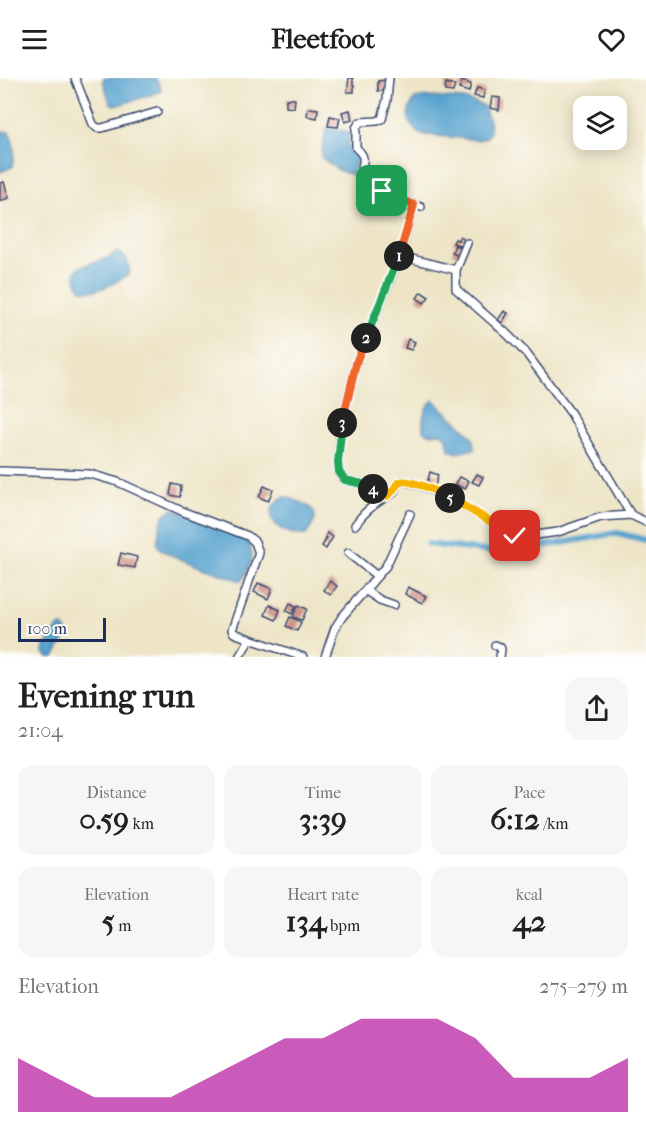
<!DOCTYPE html>
<html lang="en">
<head>
<meta charset="utf-8">
<style>
  body { margin:0; font-family:"IM FELL French Canon",serif; background:#f6f6f6; color:#202124; height:100vh; display:flex; flex-direction:column; font-size:22px; white-space:nowrap }
  * { box-sizing:border-box; margin:0 }
  p { font-size:20px; color:#757577 }
  .icon { flex:none; width:33px; height:33px; fill:none; stroke:currentColor; stroke-width:2; stroke-linecap:round; stroke-linejoin:round }
  .map { position:relative; height:579px; overflow:hidden }
  .side { display:flex; flex-direction:column; background:#fff; flex:1 }
  .side>* { flex:none }
  .controls { position:absolute; left:573px; top:18px; display:grid; gap:12px }
  .controls a { display:grid; place-items:center; width:54px; height:54px; border-radius:12px; background:#fff; box-shadow:0 3px 15px #0003; font-size:30px }
  .scale { position:absolute; left:18px; bottom:15px; width:88px; box-sizing:border-box; padding-left:6px; border:3px solid #1b2f5e; border-top:0; font-size:16px; line-height:21px; white-space:nowrap; color:#1b2f5e; -webkit-text-stroke:4px #fdfcf7; paint-order:stroke }
  .pin { position:absolute; display:grid; place-items:center; width:51px; height:51px; color:#fff; margin:-26px; border-radius:12px; box-shadow:0 3px 9px #0006 }
  .km { position:absolute; width:30px; height:30px; margin:-15px; border-radius:50%; background:#222; color:#fff; font-size:16px; line-height:30px; text-align:center }
  .round { display:grid; place-items:center; flex:none; width:63px; height:63px; border-radius:18px; background:#f6f6f6 }
  .summary { display:flex; align-items:center; justify-content:space-between; height:102px; padding:0 18px }
  h1 { font-size:33px; font-weight:700; line-height:45px }
  .stats { display:grid; grid-template-columns:repeat(3,1fr); gap:9px; height:102px; padding:6px 18px }
  .stats div { display:grid; align-content:center; border-radius:15px; background:#f6f6f6; text-align:center }
  .stats b { font-size:30px; font-weight:700 }
  .stats small { font-size:16px; font-weight:400 }
  .stats p { font-size:16px }
  .chart { height:168px; padding:12px 18px }
  .chart p { display:flex; justify-content:space-between }
  .chart svg { width:100%; height:108px; margin-top:6px; fill:#b5179e; opacity:.7 }
  header { display:flex; justify-content:space-between; align-items:center; height:78px; padding:0 18px; background:#fff; font-size:27px; font-weight:700 }
  .map>svg:first-child { display:block }
</style>
</head>
<body>
<header><svg class="icon" aria-label="menu" viewBox="0 0 24 24"><path d="M4 6h16M4 12h16M4 18h16"/></svg>Fleetfoot<svg class="icon" aria-label="heart" viewBox="0 0 24 24"><path d="M12 20l-8-8c-3-5 5-10 8-4 3-6 11-1 8 4z"/></svg></header>
<div class="map">
<svg width="646" height="579" viewBox="0 0 646 579">
  <rect width="100%" height="100%" fill="#fdfcf7"/>
  <filter id="ink" filterUnits="userSpaceOnUse"><feTurbulence type="fractalNoise" baseFrequency=".0167" numOctaves="2"/><feDisplacementMap in="SourceGraphic" scale="12" xChannelSelector="R" yChannelSelector="G"/><feConvolveMatrix kernelMatrix="1 2 1 2 8 2 1 2 1" color-interpolation-filters="sRGB"/></filter>
  <filter id="wash" filterUnits="userSpaceOnUse"><feTurbulence type="fractalNoise" baseFrequency=".008" numOctaves="4" result="noise"/><feDisplacementMap in="SourceGraphic" scale="24" xChannelSelector="R" yChannelSelector="G"/><feGaussianBlur stdDeviation="1.35" result="paint"/><feColorMatrix in="noise" values="0 0 0 0 0 0 0 0 0 0 0 0 0 0 0 0 0 1.4 0 .05"/><feComposite in="paint" operator="in"/></filter>
  <g filter="url(#wash)">
    <rect width="100%" height="100%" fill="#eee5c7"/>
    <!-- water -->
    <g fill="#56a3cf" stroke="#386996" stroke-width="1.5">
      <path d="M104,0H156L161,11L160,14L122,26L114,27L110,25L103,3Z"/>
      <path d="M428,19L464,21L484,28C486,36 494,50 488,58C486,60 481,61 478,62L419,56C406,44 405,35 415,21Z"/>
      <path d="M326,51L347,53L349,58V73L356,75L358,78L352,97L338,92L321,79Z"/>
      <path d="M4,53L9,54C15,64 15,79 12,89L0,94V55Z"/>
      <path d="M117,174C126,177 132,188 128,197C114,205 98,216 81,212C78,205 72,197 78,190L109,179Z"/>
      <path d="M433,322L468,354L473,360L475,371L457,375L449,372L447,360L441,355L428,356L423,352C422,340 424,330 433,322Z"/>
      <path d="M286,419C295,422 314,427 315,438C316,444 309,452 306,457C290,459 262,446 274,427C278,422 280,420 286,419Z"/>
      <path d="M173,431L243,456C257,473 253,487 241,503C229,499 161,477 158,468C156,463 159,455 160,449C162,440 164,435 173,431Z"/>
      <path d="M63,548L67,553V557L54,579H48L44,575V570L58,549Z"/>
    </g>
    <g fill="none" stroke-linecap="round" stroke-linejoin="round">
      <!-- canal -->
      <path stroke="#56a3cf" stroke-width="6" d="M428,466L494,474L556,466L617,455L646,462"/>
    </g>
    <g id="blocks">
      <!-- building -->
      <g fill="#cf938a">
        <path d="M349,0H353V7H354V14H347Z"/>
        <path d="M386,2V13H378V3Z"/>
        <path d="M462,3L471,6L469,14L459,11Z"/>
        <path d="M446,5L455,7L453,14L445,13Z"/>
        <path d="M477,10L485,12L483,20L474,18Z"/>
        <path d="M492,19L500,20L499,32L490,30Z"/>
        <path d="M286,21H295L294,30L286,29Z"/>
        <path d="M308,30L318,31L317,40L307,38Z"/>
        <path d="M350,32L352,42L345,44L342,34Z"/>
        <path d="M330,38L340,40L338,49L328,48Z"/>
        <path d="M4,104L9,120L0,123V105Z"/>
        <path d="M460,158L463,160L461,163L465,165L463,169L453,165L455,161L458,162Z"/>
        <path d="M455,167L462,170L459,178L452,175Z"/>
        <path d="M421,214L429,219L424,225L417,220Z"/>
        <path d="M504,233L508,235L502,245L498,242Z"/>
        <path d="M408,261L415,264L412,272L405,270Z"/>
        <path d="M430,394L438,397L435,408L427,406Z"/>
        <path d="M477,396L483,399L479,407L472,404Z"/>
        <path d="M459,399L469,403L465,411L455,406Z"/>
        <path d="M172,406L181,408L180,419L170,417Z"/>
        <path d="M264,408L273,412L268,423L259,419Z"/>
        <path d="M454,408L461,411L457,420L450,416Z"/>
        <path d="M327,455L333,459L326,471L322,468L327,460L325,459Z"/>
        <path d="M121,475L137,479L135,490L118,487Z"/>
        <path d="M330,503L337,508L331,517L324,512Z"/>
        <path d="M258,505L272,511L268,521L254,514Z"/>
        <path d="M408,509L426,518L422,525L405,516Z"/>
        <path d="M290,525L296,528L292,536L286,533Z"/>
        <path d="M269,527L280,532L276,542L265,537Z"/>
        <path d="M298,527L307,531L302,542L293,539Z"/>
        <path d="M290,539L301,544L297,553L286,548Z"/>
      </g>
    </g>
  </g>
  <g filter="url(#ink)">
    <use href="#blocks" fill-opacity="0" stroke="#3b4a6e" stroke-width="1.5"/>
    <g fill="none" stroke-linecap="round" stroke-linejoin="round">
      <defs>
        <g id="minor">
          <path d="M75,0L93,46L97,50H102L157,34"/>
          <path d="M389,0L387,22L382,41L377,43L360,44L356,50V70C368,80 362,85 360,98L362,103L414,127"/>
          <path d="M421,129L414,127L400,178L456,192"/>
          <path d="M467,165L456,192V211L506,255L526,275L570,334L631,437"/>
          <path d="M400,178L357,282L350,311L341,347L338,384L339,394L345,402L367,407L377,414L388,418L393,415L398,406L402,403L416,406L445,418L515,458L536,457L558,454L601,439L631,437L646,444"/>
          <path d="M0,393L90,396L118,404L184,434L248,458L255,464L259,475L232,552L234,555L250,561"/>
          <path d="M355,447C364,434 373,426 388,418"/>
          <path d="M348,475L377,498"/>
          <path d="M365,512L380,522L394,527"/>
          <path d="M495,567L500,569L501,571L500,579"/>
          <path d="M239,579L250,561L303,579"/>
          <path d="M325,579L335,550L342,539L386,488L410,436"/>
        </g>
      </defs>
      <!-- minor casing -->
      <use href="#minor" stroke="#3b4a6e" stroke-width="10"/>
      <!-- minor -->
      <use href="#minor" stroke="#fff" stroke-width="7"/>
    </g>
  </g>
  <g fill="none" stroke-linecap="round" stroke-linejoin="round" filter="url(#ink)">
    <defs>
      <path id="split-1" d="M382,113L414,127L399,178"/>
      <path id="split-2" d="M366,260L399,178"/>
      <path id="split-3" d="M342,345L357,282L366,260"/>
      <path id="split-4" d="M342,345L338,384L339,394L345,402L367,407L373,411"/>
      <path id="split-5" d="M373,411L387,418C394,414 395,407 400,404C409,400 441,415 450,420"/>
      <path id="split-6" d="M450,420L515,458"/>
    </defs>
    <!-- split-1 casing -->
    <use href="#split-1" stroke="#fff" stroke-width="12"/>
    <!-- split-2 casing -->
    <use href="#split-2" stroke="#fff" stroke-width="12"/>
    <!-- split-3 casing -->
    <use href="#split-3" stroke="#fff" stroke-width="12"/>
    <!-- split-4 casing -->
    <use href="#split-4" stroke="#fff" stroke-width="12"/>
    <!-- split-5 casing -->
    <use href="#split-5" stroke="#fff" stroke-width="12"/>
    <!-- split-6 casing -->
    <use href="#split-6" stroke="#fff" stroke-width="12"/>
    <!-- split-1 -->
    <use href="#split-1" stroke="#f0652b" stroke-width="8"/>
    <!-- split-2 -->
    <use href="#split-2" stroke="#22a559" stroke-width="8"/>
    <!-- split-3 -->
    <use href="#split-3" stroke="#f0652b" stroke-width="8"/>
    <!-- split-4 -->
    <use href="#split-4" stroke="#22a559" stroke-width="8"/>
    <!-- split-5 -->
    <use href="#split-5" stroke="#f5b400" stroke-width="8"/>
    <!-- split-6 -->
    <use href="#split-6" stroke="#f5b400" stroke-width="8"/>
  </g>
</svg>
<div class="controls">
<a><svg class="icon" aria-label="layers" viewBox="0 0 24 24"><path d="M12 4l9 5-9 5-9-5zM3 14l9 5 9-5"/></svg></a>
</div>
<div class="scale">100 m</div>
<div class="pin" style="left:382px;top:113px;background:#1e9e55"><svg class="icon" aria-label="arrive" viewBox="0 0 24 24"><path d="M6 21V4h12l-3 4 3 4H6"/></svg></div>
<div class="pin" style="left:515px;top:458px;background:#d93025"><svg class="icon" aria-label="check" viewBox="0 0 24 24"><path d="M5 12l5 5 9-10"/></svg></div>
<b class="km" style="left:399px;top:178px">1</b>
<b class="km" style="left:366px;top:260px">2</b>
<b class="km" style="left:342px;top:345px">3</b>
<b class="km" style="left:373px;top:411px">4</b>
<b class="km" style="left:450px;top:420px">5</b>
</div>
<section class="side">
<div class="summary"><div><h1>Evening run</h1><p>21:04</p></div><a class="round"><svg class="icon" aria-label="share" viewBox="0 0 24 24"><path d="M12 15V3M7 8l5-5 5 5M5 13v7h14v-7"/></svg></a></div>
<div class="stats">
<div><p>Distance</p><b>0.59<small> km</small></b></div>
<div><p>Time</p><b>3:39</b></div>
<div><p>Pace</p><b>6:12<small> /km</small></b></div>
</div>
<div class="stats">
<div><p>Elevation</p><b>5<small> m</small></b></div>
<div><p>Heart rate</p><b>134<small> bpm</small></b></div>
<div><p>kcal</p><b>42</b></div>
</div>
<div class="chart"><p><span>Elevation</span>275–279 m</p>
<svg viewBox="0 0 160 44" preserveAspectRatio="none"><path d="M0 44V22L10 30L20 38L30 38L40 38L50 30L60 22L70 14L80 14L90 6L100 6L110 6L120 14L130 30L140 30L150 30L160 22V44z"/></svg>
</div>
</section>
</body>
</html>
